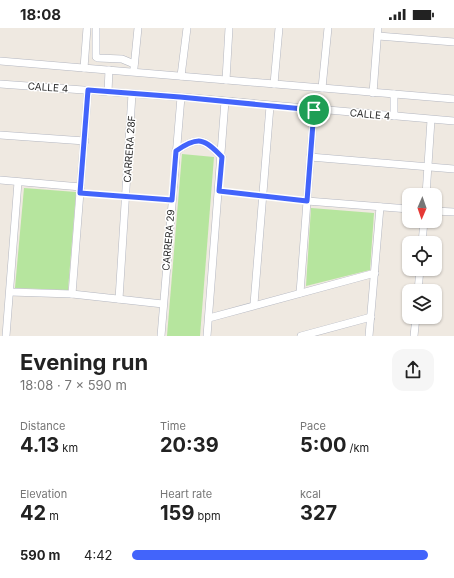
<!DOCTYPE html>
<html lang="en">
<head>
<meta charset="utf-8">
<style>
  body { margin:0; font-family:Inter,sans-serif; background:#f6f6f6; color:#222; height:100vh; display:flex; flex-direction:column; font-size:15px; white-space:nowrap }
  * { box-sizing:border-box; margin:0 }
  p { font-size:13px; color:#767676 }
  .icon { flex:none; width:22px; height:22px; fill:none; stroke:currentColor; stroke-width:2; stroke-linecap:round; stroke-linejoin:round }
  .map { position:relative; height:308px; overflow:hidden }
  .details { display:flex; flex-direction:column; background:#fff; flex:1 }
  .details>* { flex:none }
  .needle { width:26px; rotate:182deg }
  .buttons { position:absolute; left:402px; top:160px; display:grid; gap:8px }
  .buttons a { display:grid; place-items:center; width:40px; height:40px; border-radius:8px; background:#fff; box-shadow:0 1px 3px #0004; font-size:20px }
  .pin { position:absolute; display:grid; place-items:center; width:34px; height:34px; color:#fff; margin:-17px; border:2px solid #fff; border-radius:50%; box-shadow:0 1px 4px #0007 }
  .round { display:grid; place-items:center; flex:none; width:42px; height:42px; border-radius:12px; background:#f6f6f6 }
  .headline { display:flex; align-items:center; justify-content:space-between; height:68px; padding:0 20px }
  h1 { font-size:22px; font-weight:700; line-height:30px }
  .figures { display:grid; grid-template-columns:repeat(3,1fr); gap:6px; height:68px; padding:4px 20px }
  .figures div { display:grid; align-content:center }
  .figures b { font-size:20px; font-weight:700 }
  .figures small { font-size:11px; font-weight:400 }
  .figures p { font-size:11px }
  ul { padding:0 20px; list-style:none; font-size:13px }
  li { display:grid; grid-template-columns:64px 48px 1fr; align-items:center; height:30px }
  li i { height:10px; border-radius:5px; background:#4264fb }
  .status { display:flex; justify-content:space-between; align-items:center; height:28px; padding:0 20px; background:#fff; direction:ltr }
  .status svg { height:11px; fill:currentColor }
  .map>svg:first-child { display:block }
</style>
</head>
<body>
<div class="status"><b>18:08</b><svg viewBox="0 0 49 12"><path d="M0 12V9h3v3zM5 12V6h3v6zM10 12V3h3v9zM15 12V0h3v12zM26 1h20v11H26zM47 4h2v5h-2z"/></svg></div>
<div class="map">
<svg width="454" height="308" viewBox="0 0 454 308">
  <rect width="100%" height="100%" fill="#efe9e1"/>
  <!-- green -->
  <g fill="#b6e59e">
    <path d="M182,126L214,129L200,308H167Z"/>
    <path d="M24,160L76,164L68,262L15,260Z"/>
    <path d="M311,180L374,185L370,242L306,258Z"/>
  </g>
  <g fill="none" stroke-linecap="round" stroke-linejoin="round">
    <defs>
      <g id="pedestrian">
        <path d="M219,163L307,173"/>
        <path d="M80,165L172,172"/>
      </g>
      <g id="minor">
        <path d="M96,0V29L98,30L122,31L134,36"/>
        <path d="M378,8L454,14"/>
        <path d="M0,33L454,71"/>
        <path d="M84,40L87,0"/>
        <path d="M134,40L138,0"/>
        <path d="M181,48L187,0"/>
        <path d="M226,52L229,0"/>
        <path d="M0,56L181,69L454,93"/>
        <path d="M274,56L279,0"/>
        <path d="M322,60L328,0"/>
        <path d="M108,64L109,42"/>
        <path d="M373,65L378,0"/>
        <path d="M394,66V88"/>
        <path d="M0,107L85,113"/>
        <path d="M176,123C198,108 204,110 222,129"/>
        <path d="M310,129L454,141"/>
        <path d="M0,152L81,159"/>
        <path d="M426,167L431,92"/>
        <path d="M307,173L409,181"/>
        <path d="M435,183L454,184"/>
        <path d="M422,215L424,193"/>
        <path d="M418,263L420,241"/>
        <path d="M10,264L72,266L163,276"/>
        <path d="M300,265L314,82"/>
        <path d="M72,266L88,62"/>
        <path d="M119,271L132,66"/>
        <path d="M254,276L270,78"/>
        <path d="M209,290L375,245"/>
        <path d="M6,308L18,154"/>
        <path d="M161,308L181,69"/>
        <path d="M207,308L225,73"/>
        <path d="M301,308L371,289"/>
        <path d="M369,308L380,179"/>
        <path d="M414,308L416,289"/>
      </g>
    </defs>
    <!-- pedestrian casing -->
    <use href="#pedestrian" stroke="#b4b7c1" stroke-width="6"/>
    <!-- minor casing -->
    <use href="#minor" stroke="#b4b7c1" stroke-width="8"/>
    <!-- pedestrian -->
    <use href="#pedestrian" stroke="#fff" stroke-width="5"/>
    <!-- minor -->
    <use href="#minor" stroke="#fff" stroke-width="7"/>
  </g>
  <g fill="none" stroke-linecap="round" stroke-linejoin="round">
    <defs>
      <path id="route" d="M88,62L180,69L314,82L307,173L219,163L222,129C204,110 198,108 176,123L172,172L80,165Z"/>
    </defs>
    <!-- route casing -->
    <use href="#route" stroke="#fff" stroke-width="8"/>
    <!-- route -->
    <use href="#route" stroke="#4264fb" stroke-width="5"/>
  </g>
  <g text-anchor="middle" stroke-width="3" stroke-linejoin="round" paint-order="stroke">
    <!-- street labels -->
    <g font-size="10" fill="#2e2e2e" stroke="#fff">
      <text transform="translate(48 59) rotate(4)" y="4">CALLE 4</text>
      <text transform="translate(370 86) rotate(5)" y="4">CALLE 4</text>
      <text transform="translate(129 121) rotate(-86)" y="4">CARRERA 28F</text>
      <text transform="translate(168 212) rotate(-85)" y="4">CARRERA 29</text>
    </g>
  </g>
</svg>
<div class="buttons">
<a><svg class="needle" viewBox="-14 -14 28 28"><path d="M0-13l5 13h-10z" fill="#e53935"/><path d="M0 13l5-13h-10z" fill="#767676"/></svg></a>
<a><svg class="icon" aria-label="locate" viewBox="0 0 24 24"><circle cx="12" cy="12" r="6"/><path d="M12 2v4M12 18v4M2 12h4M18 12h4"/></svg></a>
<a><svg class="icon" aria-label="layers" viewBox="0 0 24 24"><path d="M12 4l9 5-9 5-9-5zM3 14l9 5 9-5"/></svg></a>
</div>
<div class="pin" style="left:314px;top:82px;background:#1e9e55"><svg class="icon" aria-label="arrive" viewBox="0 0 24 24"><path d="M6 21V4h12l-3 4 3 4H6"/></svg></div>
</div>
<section class="details">
<div class="headline"><div><h1>Evening run</h1><p>18:08 · 7 × 590 m</p></div><a class="round"><svg class="icon" aria-label="share" viewBox="0 0 24 24"><path d="M12 15V3M7 8l5-5 5 5M5 13v7h14v-7"/></svg></a></div>
<div class="figures">
<div><p>Distance</p><b>4.13<small> km</small></b></div>
<div><p>Time</p><b>20:39</b></div>
<div><p>Pace</p><b>5:00<small> /km</small></b></div>
</div>
<div class="figures">
<div><p>Elevation</p><b>42<small> m</small></b></div>
<div><p>Heart rate</p><b>159<small> bpm</small></b></div>
<div><p>kcal</p><b>327</b></div>
</div>
<ul>
<li><b>590 m</b>4:42<i style="width:98%"></i></li>
</ul>
</section>
</body>
</html>
